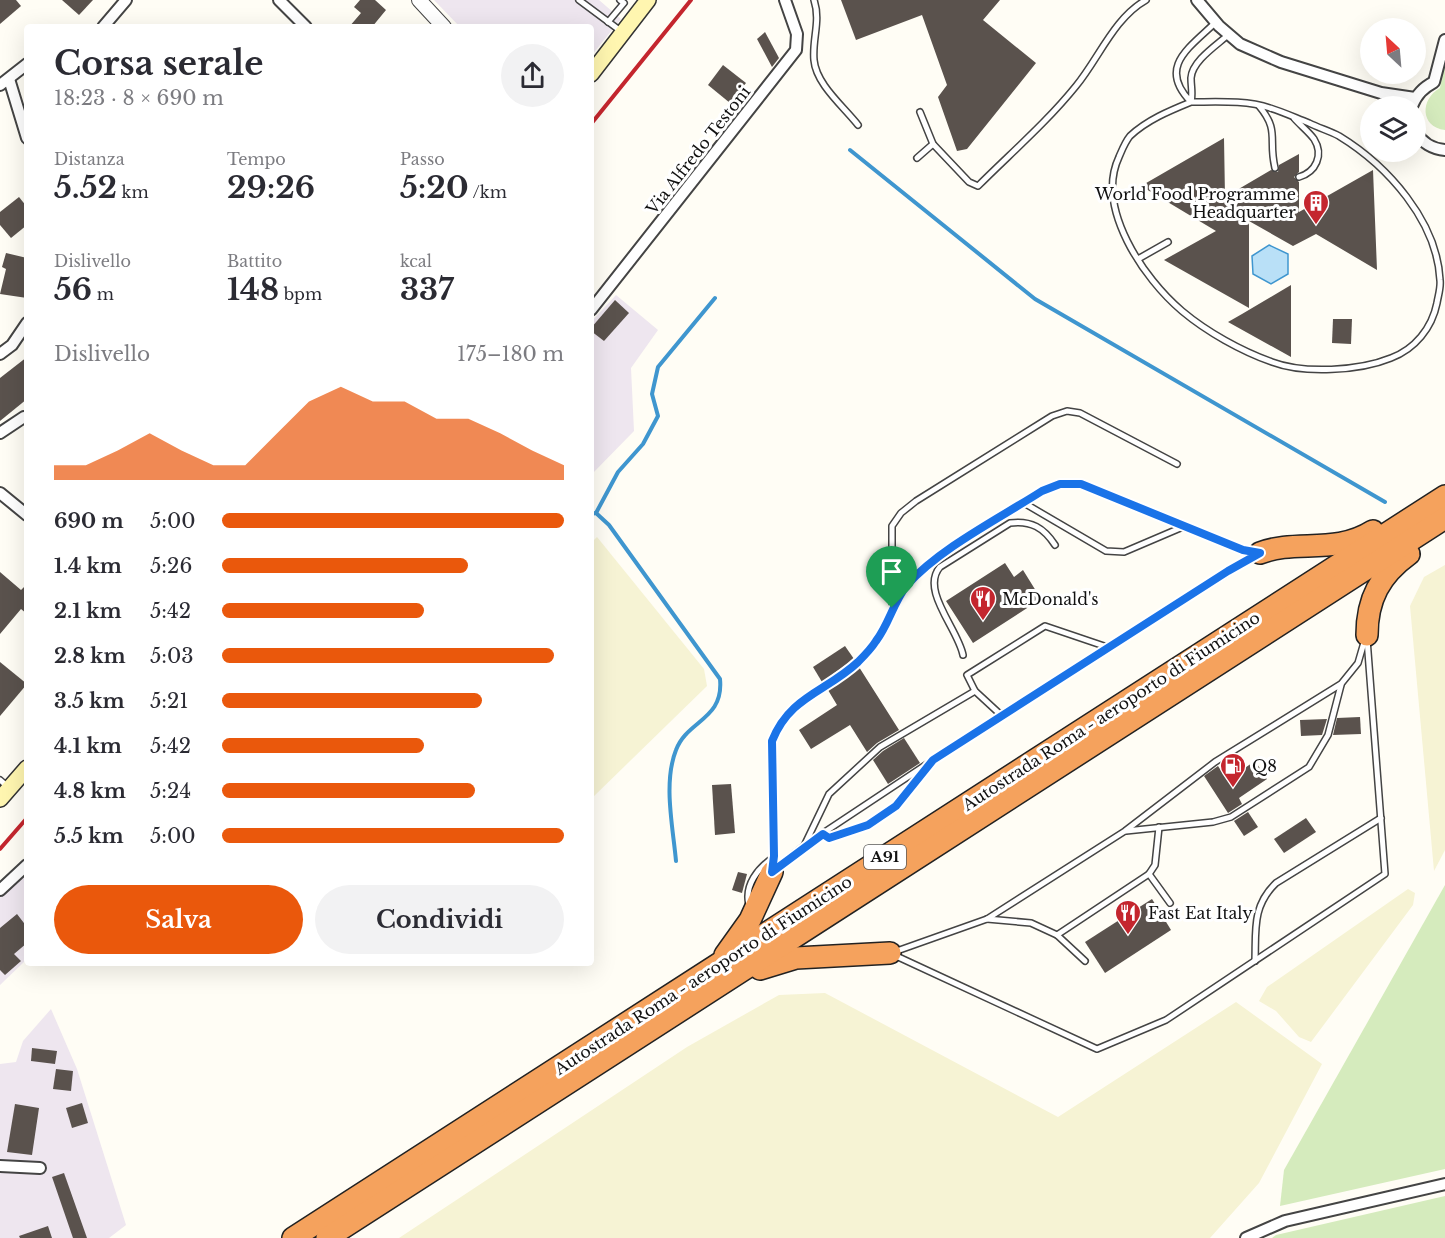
<!DOCTYPE html>
<html lang="it">
<head>
<meta charset="utf-8">
<style>
  body { margin:0; font-family:"Libre Baskerville",serif; background:#f2f2f3; color:#2b2b33; height:100vh; display:flex; flex-direction:column; font-size:22px; white-space:nowrap }
  * { box-sizing:border-box; margin:0 }
  p { font-size:20px; color:#7c7c81 }
  .icon { flex:none; width:33px; height:33px; fill:none; stroke:currentColor; stroke-width:2; stroke-linecap:round; stroke-linejoin:round }
  .map { position:relative; flex:1; overflow:hidden }
  .side { position:absolute; left:24px; top:24px; width:570px; height:942px; display:flex; flex-direction:column; background:#fff; border-radius:6px; box-shadow:0 6px 24px #0002 }
  .side>* { flex:none }
  .needle { width:39px; rotate:334deg }
  .tools { position:absolute; left:1360px; top:18px; display:grid; gap:12px }
  .tools a { display:grid; place-items:center; width:66px; height:66px; border-radius:50%; background:#fff; box-shadow:0 6px 24px #0002; font-size:30px }
  .pin { position:absolute; display:grid; place-items:center; width:51px; height:51px; color:#fff; margin:-62px -26px; border-radius:50% 50% 50% 0; rotate:-45deg; box-shadow:0 0 6px #0007 }
  .pin .icon { rotate:45deg }
  .round { display:grid; place-items:center; flex:none; width:63px; height:63px; border-radius:32px; background:#f2f2f3 }
  .summary { display:flex; align-items:center; justify-content:space-between; height:102px; padding:0 30px }
  h1 { font-size:33px; font-weight:800; line-height:45px }
  .metrics { display:grid; grid-template-columns:repeat(3,1fr); gap:9px; height:102px; padding:6px 30px }
  .metrics div { display:grid; align-content:center }
  .metrics b { font-size:30px; font-weight:800 }
  .metrics small { font-size:16px; font-weight:400 }
  .metrics p { font-size:16px }
  .chart { height:168px; padding:12px 30px }
  .chart p { display:flex; justify-content:space-between }
  .chart svg { width:100%; height:108px; margin-top:6px; fill:#ea580c; opacity:.7 }
  .primary-button { display:flex; gap:12px; margin-top:auto; padding:12px 30px }
  .primary-button a { flex:1; height:69px; border-radius:36px; background:#ea580c; color:#fff; font-size:24px; font-weight:800; line-height:69px; text-align:center }
  .primary-button a+a { background:#f2f2f3; color:#2b2b33 }
  ul { padding:0 30px; list-style:none; font-size:20px }
  li { display:grid; grid-template-columns:96px 72px 1fr; align-items:center; height:45px }
  li i { height:15px; border-radius:8px; background:#ea580c }
  .map>svg:first-child { display:block }
</style>
</head>
<body>
<div class="map">
<svg width="1445" height="1238" viewBox="0 0 1445 1238">
  <rect width="100%" height="100%" fill="#fffdf5"/>
  <!-- industrial -->
  <g fill="#eee6ef">
    <path d="M434,0H599L621,19L591,56V27H460Z"/>
    <path d="M616,295L658,330L631,368L634,431L591,475V322Z"/>
    <path d="M27,873V959L0,985V897Z"/>
    <path d="M51,1009L77,1069L126,1225L109,1238H0V1064L16,1062L23,1041Z"/>
  </g>
  <!-- farmland -->
  <g fill="#f6f3d4">
    <path d="M597,537L704,669L707,686L591,799V543Z"/>
    <path d="M1445,565V850L1434,871L1410,606L1424,577Z"/>
    <path d="M1408,889L1415,893L1413,905L1311,1042L1299,1037L1276,1011L1259,1001L1267,987Z"/>
    <path d="M825,993L1058,1117L1236,1002L1322,1064L1259,1183L1210,1238H399L687,1047L779,995Z"/>
  </g>
  <!-- green -->
  <g fill="#d5ebbd">
    <path d="M1445,60V130C1420,127 1420,99 1440,88Z"/>
    <path d="M1445,885V1169L1280,1206L1284,1170Z"/>
    <path d="M1445,1196V1238H1272L1276,1235Z"/>
  </g>
  <!-- water -->
  <path fill="#b9e0f7" stroke="#3f96cf" stroke-width="1.5" d="M1269,245L1288,254V274L1271,284L1253,274L1252,256Z"/>
  <g fill="none" stroke-linecap="round" stroke-linejoin="round">
    <!-- stream -->
    <g stroke="#3f96cf" stroke-width="4">
      <path d="M850,150L1035,299L1385,502"/>
      <path d="M596,513L618,472L643,444L658,416L652,394L658,367L715,298"/>
      <path d="M591,514L596,513L609,525L720,679C724,720 687,720 676,750C663,783 673,827 676,861"/>
    </g>
  </g>
  <!-- building -->
  <g fill="#5a524d">
    <path d="M0,0H16L21,6L0,24Z"/>
    <path d="M62,0H93L79,15Z"/>
    <path d="M360,0H375L386,10L372,27H349L361,13L354,7Z"/>
    <path d="M841,0H1000L983,20L1036,63L967,149L957,151L938,97L947,85L922,15L856,40Z"/>
    <path d="M765,32L779,58L772,67L757,39Z"/>
    <path d="M723,65L746,83L730,103L708,85Z"/>
    <path d="M1224,138L1225,197L1271,170L1278,172L1279,165L1299,154V172L1294,177L1299,182V212L1373,170L1377,270L1316,234L1293,246L1249,221V308L1164,260L1216,231L1141,186Z"/>
    <path d="M19,197L27,207V225L11,238L0,225V212Z"/>
    <path d="M6,253L27,258V298L0,294L6,269L2,267Z"/>
    <path d="M1291,285V357L1228,322L1242,314Z"/>
    <path d="M615,300L629,313L604,341L591,331V328Z"/>
    <path d="M1333,319H1352L1351,344L1332,343Z"/>
    <path d="M27,357V399L0,421V378Z"/>
    <path d="M1005,563L1014,577L1023,570L1041,599L973,643L946,601Z"/>
    <path d="M0,572L21,590L27,584V614L21,609L0,634Z"/>
    <path d="M845,646L854,659L822,682L813,667Z"/>
    <path d="M0,662L27,684L0,716Z"/>
    <path d="M859,667L899,730L877,743L867,752L850,725L811,749L799,730L837,705L828,690Z"/>
    <path d="M1360,717L1361,734L1333,735L1337,718Z"/>
    <path d="M1327,719L1322,735L1301,736L1300,720Z"/>
    <path d="M904,738L920,763L888,784L873,760L883,751Z"/>
    <path d="M1255,761L1267,779L1239,798L1242,804L1228,813L1204,776L1218,766L1227,780Z"/>
    <path d="M731,784L735,833L715,835L712,785Z"/>
    <path d="M1248,812L1258,827L1244,836L1234,821Z"/>
    <path d="M1306,818L1316,832L1284,853L1274,839Z"/>
    <path d="M738,872L747,874L742,893L732,890Z"/>
    <path d="M1152,899L1171,930L1105,973L1085,942Z"/>
    <path d="M17,914L27,927V943L14,954L21,961L5,975L0,970V928Z"/>
    <path d="M32,1048L57,1051L55,1064L31,1061Z"/>
    <path d="M56,1069L73,1071L71,1091L53,1089Z"/>
    <path d="M82,1103L88,1123L72,1128L66,1108Z"/>
    <path d="M15,1104L39,1108L32,1155L7,1152Z"/>
    <path d="M64,1173L87,1238H73L52,1177Z"/>
    <path d="M48,1226L52,1238H20L19,1236Z"/>
  </g>
  <g fill="none" stroke-linecap="round" stroke-linejoin="round">
    <defs>
      <g id="service">
        <path d="M579,0L622,32"/>
        <path d="M814,0C821,21 812,39 814,60C816,84 843,106 858,125"/>
        <path d="M608,22L624,3L620,0"/>
        <path d="M1216,22C1189,48 1157,67 1191,102C1169,111 1147,120 1130,136C1125,142 1122,150 1119,157C1095,208 1144,279 1182,311C1207,332 1241,351 1272,362C1304,374 1359,371 1391,358C1415,349 1432,328 1437,303C1438,296 1441,288 1440,280C1437,221 1388,166 1339,136C1330,131 1319,128 1309,123C1296,118 1283,112 1270,108C1246,100 1216,102 1191,102C1193,93 1191,87 1191,78C1192,61 1217,45 1228,35"/>
        <path d="M1259,106C1280,131 1268,139 1275,168"/>
        <path d="M920,112L933,144L969,182L978,186C1011,153 1047,122 1076,86C1099,58 1114,18 1146,0"/>
        <path d="M1294,118C1300,125 1309,132 1314,139C1324,155 1316,172 1299,177"/>
        <path d="M917,158L933,144"/>
        <path d="M1138,259L1168,242"/>
        <path d="M1024,503L1106,551L1124,552L1185,526"/>
        <path d="M892,607V526L901,513L916,501L1052,416L1067,411L1080,413L1177,464"/>
        <path d="M1110,648L1045,626L967,675L975,691L1001,715L1256,555"/>
        <path d="M963,655C958,629 920,590 940,567L1010,523C1031,520 1044,528 1055,545"/>
        <path d="M0,780L8,787"/>
        <path d="M1126,831L1213,822L1231,817L1309,767L1328,735L1341,685"/>
        <path d="M823,834L829,838L868,825L896,806L928,766"/>
        <path d="M805,845L1001,715"/>
        <path d="M772,868V741C791,695 826,692 858,662C864,656 871,649 876,641C889,624 893,603 907,585C938,549 1001,518 1043,491L1060,484H1081L1243,550L1256,552"/>
        <path d="M775,869L804,846L829,794L880,747L975,691"/>
        <path d="M1149,874L1170,903"/>
        <path d="M749,905C744,885 758,868 774,857"/>
        <path d="M987,919L1031,923L1057,935L1149,874L1155,865L1159,827"/>
        <path d="M1057,935L1085,961"/>
        <path d="M894,952L987,919L1125,831L1215,762L1341,684L1358,663L1365,639"/>
        <path d="M894,955L1097,1049L1166,1020L1385,874L1367,639"/>
        <path d="M1255,961C1256,930 1252,906 1276,883L1381,818"/>
      </g>
      <g id="minor">
        <path d="M279,0L306,27"/>
        <path d="M1197,0L1219,26L1240,44L1281,62L1381,93L1415,98"/>
        <path d="M103,27L126,0"/>
        <path d="M9,79L27,138"/>
        <path d="M0,85L27,64"/>
        <path d="M1412,106C1417,94 1423,88 1434,82L1445,40"/>
        <path d="M1416,132C1422,143 1433,149 1445,150"/>
        <path d="M591,310L796,50L797,34L785,0"/>
        <path d="M0,354L12,345L27,323"/>
        <path d="M0,433L24,417"/>
        <path d="M0,493L27,515"/>
        <path d="M0,890L27,865"/>
        <path d="M0,1166L40,1168"/>
        <path d="M1246,1238L1285,1221L1445,1184"/>
      </g>
      <path id="tertiary" d="M419,0L444,27"/>
      <g id="secondary">
        <path d="M591,74L648,0"/>
        <path d="M0,799L27,768"/>
      </g>
      <g id="motorway">
        <path d="M1260,553C1296,539 1335,555 1373,531"/>
        <path d="M1367,635C1367,599 1380,575 1409,554"/>
        <path d="M725,955L750,920L772,872"/>
        <path d="M760,969L796,958L890,953"/>
        <path d="M293,1238L1445,496"/>
        <path d="M327,1238L1445,518"/>
      </g>
    </defs>
    <!-- service casing -->
    <use href="#service" stroke="#444" stroke-width="8"/>
    <!-- minor casing -->
    <use href="#minor" stroke="#444" stroke-width="14"/>
    <!-- tertiary casing -->
    <use href="#tertiary" stroke="#444" stroke-width="16"/>
    <!-- secondary casing -->
    <use href="#secondary" stroke="#333" stroke-width="18"/>
    <!-- motorway casing -->
    <use href="#motorway" stroke="#222" stroke-width="24"/>
    <!-- service -->
    <use href="#service" stroke="#fff" stroke-width="5"/>
    <!-- minor -->
    <use href="#minor" stroke="#fff" stroke-width="10"/>
    <!-- tertiary -->
    <use href="#tertiary" stroke="#fff" stroke-width="14"/>
    <!-- secondary -->
    <use href="#secondary" stroke="#fff6b0" stroke-width="15"/>
    <!-- motorway -->
    <use href="#motorway" stroke="#f5a25d" stroke-width="21"/>
    <!-- rail -->
    <g stroke="#c4262e" stroke-width="4">
      <path d="M591,124L691,0"/>
      <path d="M0,849L27,818"/>
    </g>
  </g>
  <g fill="none" stroke-linecap="round" stroke-linejoin="round">
    <defs>
      <path id="route" d="M1060,484H1081L1243,550L1260,553L1228,571L933,760L896,806L868,825L829,838L823,834L772,872L774,856L772,741C790,696 826,692 858,662C864,656 871,649 876,641C889,624 893,603 907,585C940,548 1000,518 1042,491Z"/>
    </defs>
    <!-- route casing -->
    <use href="#route" stroke="#fff" stroke-width="12"/>
    <!-- route -->
    <use href="#route" stroke="#1a73e8" stroke-width="8"/>
  </g>
  <!-- icons -->
  <defs>
    <symbol id="building-pin" viewBox="-11 -11 22 30"><path d="M0 17L-7.5 6A9.5 9.5 0 1 1 7.5 6Z" fill="#c4262e" stroke="#fff"/><path d="M-4-6H4V6H1V3H-1V6H-4ZM-2.5-4.3h1.7v1.8h-1.7ZM.8-4.3h1.7v1.8H.8ZM-2.5-1h1.7V.8h-1.7ZM.8-1h1.7V.8H.8Z" fill="#fff"/></symbol>
    <symbol id="restaurant-pin" viewBox="-11 -11 22 30"><path d="M0 17L-7.5 6A9.5 9.5 0 1 1 7.5 6Z" fill="#c4262e" stroke="#fff"/><path d="M-5-6h1v4h1v-4h1v4h1v-4h1v5L-1.5 .5V6h-2V.5L-5-1ZM5-6V6H3V1.5H1.5Q1.5-4 5-6Z" fill="#fff"/></symbol>
    <symbol id="fuel-pin" viewBox="-11 -11 22 30"><path d="M0 17L-7.5 6A9.5 9.5 0 1 1 7.5 6Z" fill="#c4262e" stroke="#fff"/><path d="M-5.5-6h7V0h2V4h1.3V-2.5L3-4.5l.8-.8L6-3V5H2.5V1h-1V6h-7ZM-4.2-4.7v3.2H.2V-4.7Z" fill="#fff"/></symbol>
  </defs>
  <g fill-rule="evenodd">
    <use href="#building-pin" x="1301" y="188" width="30" height="40"/>
    <use href="#restaurant-pin" x="968" y="584" width="30" height="40"/>
    <use href="#fuel-pin" x="1218" y="751" width="30" height="40"/>
    <use href="#restaurant-pin" x="1113" y="898" width="30" height="40"/>
  </g>
  <g text-anchor="middle" stroke-width="6" stroke-linejoin="round" paint-order="stroke">
    <!-- shield labels -->
    <rect fill="#fff" stroke="#585858" stroke-width="1.5" x="864" y="845" width="42" height="24" rx="4.5"/>
    <g font-size="15" font-weight="bold" fill="#111">
      <text x="885" y="862">A91</text>
    </g>
    <!-- street labels -->
    <g font-size="16" fill="#111" stroke="#fff">
      <text transform="translate(698 150) rotate(-52)" y="6">Via Alfredo Testoni</text>
      <text transform="translate(1111 711) rotate(-33)" y="6">Autostrada Roma - aeroporto di Fiumicino</text>
      <text transform="translate(703 975) rotate(-33)" y="6">Autostrada Roma - aeroporto di Fiumicino</text>
    </g>
    <!-- poi labels -->
    <g font-size="16" fill="#111" stroke="#fff" text-anchor="start">
      <text x="1296" y="200" text-anchor="end">World Food Programme<tspan x="1296" dy="18">Headquarter</tspan></text>
      <text x="1002" y="605">McDonald's</text>
      <text x="1252" y="772">Q8</text>
      <text x="1148" y="919">Fast Eat Italy</text>
    </g>
  </g>
</svg>
<div class="tools">
<a><svg class="needle" viewBox="-14 -14 28 28"><path d="M0-13l5 13h-10z" fill="#e53935"/><path d="M0 13l5-13h-10z" fill="#7c7c81"/></svg></a>
<a><svg class="icon" aria-label="layers" viewBox="0 0 24 24"><path d="M12 4l9 5-9 5-9-5zM3 14l9 5 9-5"/></svg></a>
</div>
<div class="pin" style="left:892px;top:608px;background:#1e9e55"><svg class="icon" aria-label="arrive" viewBox="0 0 24 24"><path d="M6 21V4h12l-3 4 3 4H6"/></svg></div>
<section class="side">
<div class="summary"><div><h1>Corsa serale</h1><p>18:23 · 8 × 690 m</p></div><a class="round"><svg class="icon" aria-label="share" viewBox="0 0 24 24"><path d="M12 15V3M7 8l5-5 5 5M5 13v7h14v-7"/></svg></a></div>
<div class="metrics">
<div><p>Distanza</p><b>5.52<small> km</small></b></div>
<div><p>Tempo</p><b>29:26</b></div>
<div><p>Passo</p><b>5:20<small> /km</small></b></div>
</div>
<div class="metrics">
<div><p>Dislivello</p><b>56<small> m</small></b></div>
<div><p>Battito</p><b>148<small> bpm</small></b></div>
<div><p>kcal</p><b>337</b></div>
</div>
<div class="chart"><p><span>Dislivello</span>175–180 m</p>
<svg viewBox="0 0 160 44" preserveAspectRatio="none"><path d="M0 44V38L10 38L20 32L30 25L40 32L50 38L60 38L70 25L80 12L90 6L100 12L110 12L120 19L130 19L140 25L150 32L160 38V44z"/></svg>
</div>
<ul>
<li><b>690 m</b>5:00<i style="width:100%"></i></li>
<li><b>1.4 km</b>5:26<i style="width:72%"></i></li>
<li><b>2.1 km</b>5:42<i style="width:59%"></i></li>
<li><b>2.8 km</b>5:03<i style="width:97%"></i></li>
<li><b>3.5 km</b>5:21<i style="width:76%"></i></li>
<li><b>4.1 km</b>5:42<i style="width:59%"></i></li>
<li><b>4.8 km</b>5:24<i style="width:74%"></i></li>
<li><b>5.5 km</b>5:00<i style="width:100%"></i></li>
</ul>
<div class="primary-button"><a>Salva</a><a>Condividi</a></div>
</section>
</div>
</body>
</html>
